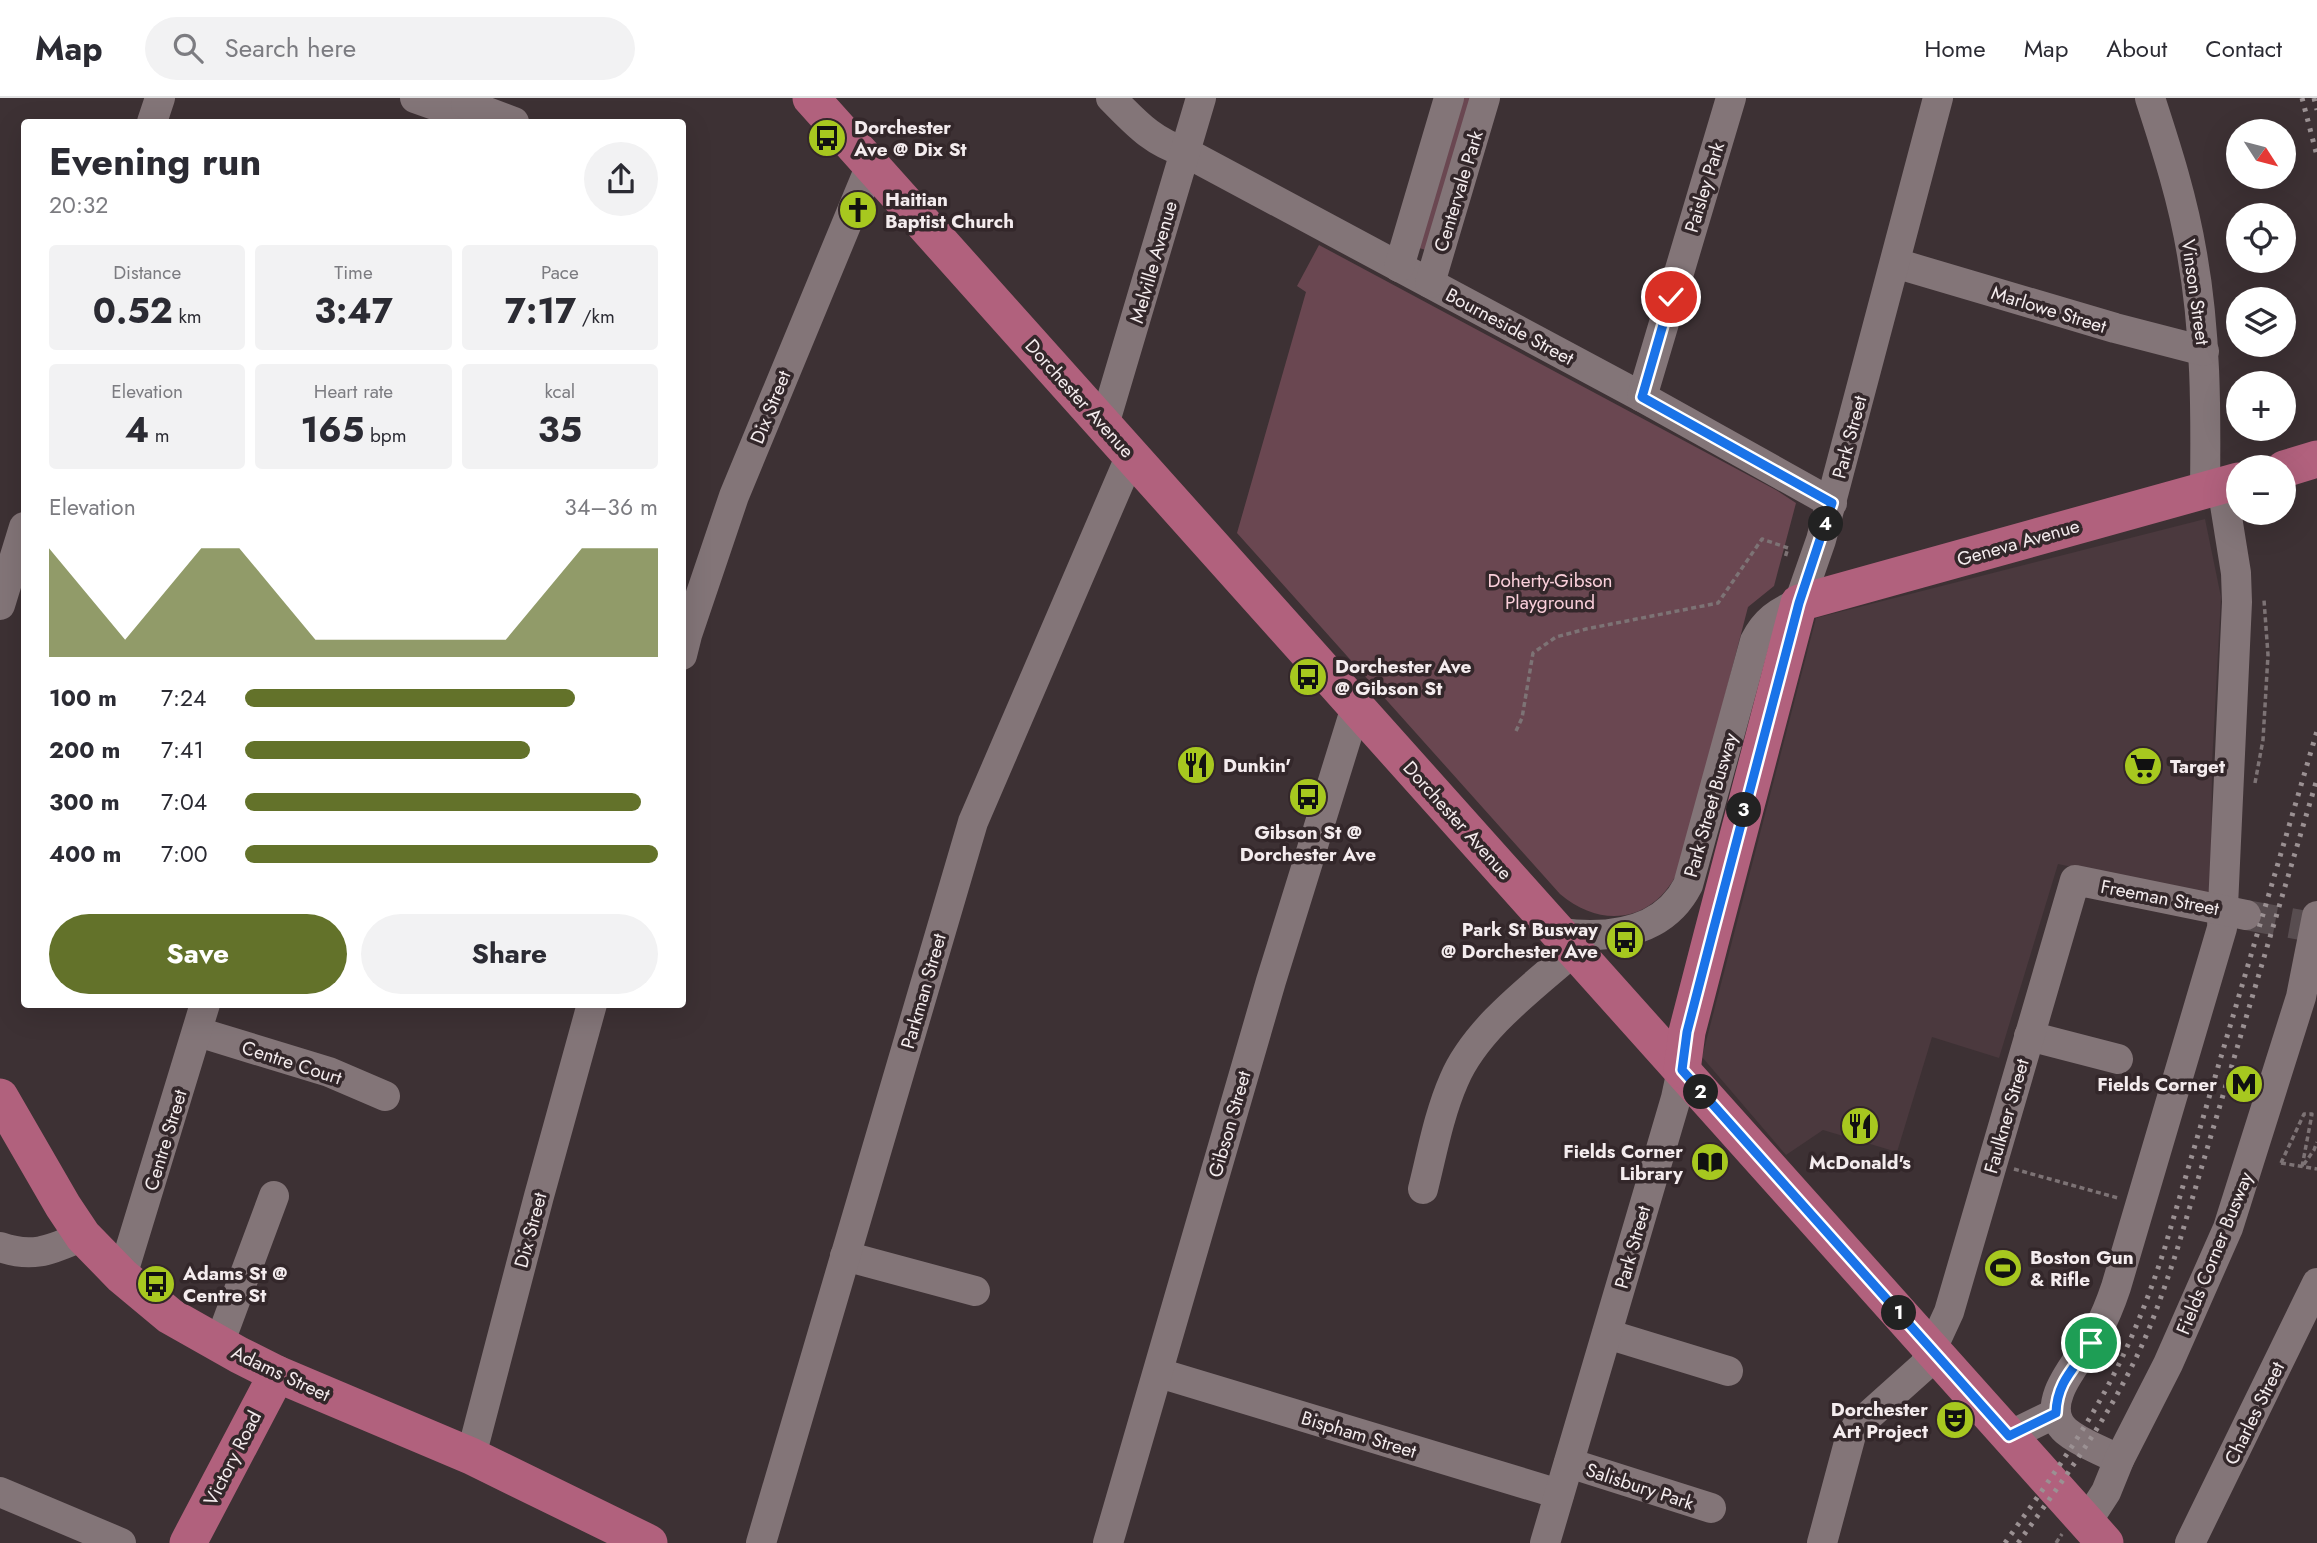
<!DOCTYPE html>
<html lang="en">
<head>
<meta charset="utf-8">
<style>
  body { margin:0; font-family:Jost,sans-serif; background:#f2f2f3; color:#2b2b33; height:100vh; display:flex; flex-direction:column; font-size:26px; white-space:nowrap }
  * { box-sizing:border-box; margin:0 }
  p { font-size:23px; color:#7c7c81 }
  .icon { flex:none; width:38px; height:38px; fill:none; stroke:currentColor; stroke-width:2; stroke-linecap:round; stroke-linejoin:round }
  .map { position:relative; flex:1; overflow:hidden }
  .details { position:absolute; left:21px; top:21px; width:665px; height:889px; display:flex; flex-direction:column; background:#fff; border-radius:7px; box-shadow:0 7px 28px #0002 }
  .details>* { flex:none }
  .needle { width:46px; rotate:126deg }
  .fabs { position:absolute; left:2226px; top:21px; display:grid; gap:14px }
  .fabs a { display:grid; place-items:center; width:70px; height:70px; border-radius:50%; background:#fff; box-shadow:0 7px 28px #0002; font-size:35px }
  .pin { position:absolute; display:grid; place-items:center; width:60px; height:60px; color:#fff; margin:-30px; border:4px solid #fff; border-radius:50%; box-shadow:0 2px 7px #0007 }
  .km { position:absolute; width:35px; height:35px; margin:-18px; border-radius:50%; background:#222; color:#fff; font-size:19px; line-height:35px; text-align:center }
  .round { display:grid; place-items:center; flex:none; width:74px; height:74px; border-radius:37px; background:#f2f2f3 }
  .overview { display:flex; align-items:center; justify-content:space-between; height:119px; padding:0 28px }
  h1 { font-size:38px; font-weight:700; line-height:52px }
  .metrics { display:grid; grid-template-columns:repeat(3,1fr); gap:10px; height:119px; padding:7px 28px }
  .metrics div { display:grid; align-content:center; border-radius:7px; background:#f2f2f3; text-align:center }
  .metrics b { font-size:35px; font-weight:700 }
  .metrics small { font-size:19px; font-weight:400 }
  .metrics p { font-size:19px }
  .chart { height:196px; padding:14px 28px }
  .chart p { display:flex; justify-content:space-between }
  .chart svg { width:100%; height:126px; margin-top:7px; fill:#63722a; opacity:.7 }
  .cta { display:flex; gap:14px; margin-top:auto; padding:14px 28px }
  .cta a { flex:1; height:80px; border-radius:42px; background:#63722a; color:#fff; font-size:28px; font-weight:700; line-height:80px; text-align:center }
  .cta a+a { background:#f2f2f3; color:#2b2b33 }
  ul { padding:0 28px; list-style:none; font-size:23px }
  li { display:grid; grid-template-columns:112px 84px 1fr; align-items:center; height:52px }
  li i { height:18px; border-radius:9px; background:#63722a }
  header { display:flex; align-items:center; gap:42px; box-sizing:border-box; height:98px; padding:0 35px; background:#fff; border-bottom:2px solid #e1e1e2 }
  header strong { font-size:33px }
  nav { display:flex; gap:38px; margin-inline-start:auto; font-size:24px }
  .search { width:490px; height:63px; background:#f2f2f3; display:flex; align-items:center; gap:18px; box-sizing:border-box; padding:0 24px; border-radius:38px; color:#7c7c81; font-size:26px }
  .map>svg:first-child { display:block }
</style>
</head>
<body>
<header>
<strong>Map</strong>
<div class="search"><svg class="icon" aria-label="search" viewBox="0 0 24 24"><circle cx="10" cy="10" r="6"/><path d="M15 15l6 6"/></svg>Search here</div>
<nav><a>Home</a><a>Map</a><a>About</a><a>Contact</a></nav>
</header>
<div class="map">
<svg width="2317" height="1445" viewBox="0 0 2317 1445">
  <rect width="100%" height="100%" fill="#3d3134"/>
  <!-- built -->
  <path fill="#4b393e" d="M2205,421L2221,499L2212,666L2211,798L2058,766L1999,960L1932,939L1897,1054L1823,1032L1786,1057L1702,959L1816,520Z"/>
  <!-- green -->
  <g fill="#6a4751">
    <path d="M1458,0H1477L1426,152L1419,150Z"/>
    <path d="M1319,147L1776,392L1796,405L1774,488L1748,509L1681,767C1658,822 1605,834 1560,796L1237,435L1306,194L1297,188Z"/>
  </g>
  <g fill="none" stroke-linecap="round" stroke-linejoin="round">
    <!-- minor-tunnel -->
    <path stroke="#584d50" stroke-width="30" stroke-dasharray="30 15" stroke-linecap="butt" d="M2246,817L2317,830"/>
    <!-- path -->
    <g stroke="#7d7375" stroke-width="3.5" stroke-dasharray="5 3.5" stroke-linecap="butt">
      <path d="M1516,633L1522,620L1533,555L1556,539L1586,531L1718,505L1762,441L1788,450L1785,460"/>
      <path d="M2255,685L2263,642L2268,557L2264,502"/>
      <path d="M2281,1065L2304,1016H2312L2302,1069L2314,1052L2317,1044"/>
      <path d="M2281,1065L2317,1071"/>
      <path d="M2014,1071L2118,1100"/>
      <path d="M2056,1445L2062,1436"/>
    </g>
    <!-- minor -->
    <g stroke="#837578" stroke-width="30">
      <path d="M415,0L463,17"/>
      <path d="M1111,0C1136,25 1151,43 1185,54L1642,299L1832,405"/>
      <path d="M2150,0C2167,52 2183,102 2192,156C2206,234 2206,313 2205,392"/>
      <path d="M466,6L514,24"/>
      <path d="M152,24L160,0"/>
      <path d="M1895,165L2115,230L2204,253"/>
      <path d="M1399,169L1449,0"/>
      <path d="M1430,185L1485,0"/>
      <path d="M1642,299L1731,0"/>
      <path d="M1104,327L1201,0"/>
      <path d="M0,507L24,429"/>
      <path d="M682,557L687,537L734,398L871,67"/>
      <path d="M1560,835C1609,841 1663,836 1688,787L1755,543C1765,523 1778,514 1799,505L1821,442L1938,0"/>
      <path d="M198,934L329,974L385,998"/>
      <path d="M2029,938L2118,961"/>
      <path d="M1423,1091C1432,1055 1439,1016 1454,982C1476,930 1534,888 1575,852"/>
      <path d="M0,1149C34,1161 52,1151 83,1138"/>
      <path d="M845,1158L975,1193"/>
      <path d="M122,1178L205,906"/>
      <path d="M1607,1236L1728,1273"/>
      <path d="M219,1246L274,1098"/>
      <path d="M1159,1275L1559,1396"/>
      <path d="M2009,1338L2056,1315"/>
      <path d="M471,1358L539,1098L592,906"/>
      <path d="M2119,1362C2102,1352 2081,1346 2066,1333C2035,1305 2083,1259 2097,1234C2105,1219 2111,1204 2116,1189L2222,830L2237,504L2236,475L2222,388"/>
      <path d="M1569,1365L1711,1410"/>
      <path d="M0,1394L121,1445"/>
      <path d="M2086,1425L2106,1394L2119,1362L2168,1266L2228,1130L2301,899L2317,818"/>
      <path d="M761,1445L973,724L1131,357"/>
      <path d="M1108,1445L1271,883L1356,609"/>
      <path d="M1545,1445L1676,1000L1682,972"/>
      <path d="M1822,1445L1851,1337L1857,1328L1924,1268L1949,1214L2075,782L2246,817"/>
      <path d="M2190,1445L2317,1185"/>
    </g>
    <!-- major -->
    <g stroke="#b1617d" stroke-width="37">
      <path d="M811,0L2105,1445"/>
      <path d="M2284,371L2317,361"/>
      <path d="M1682,972L1687,934L1712,837L1799,505L2238,383"/>
      <path d="M0,999L63,1108L83,1138L122,1178L170,1218L239,1257L277,1276L471,1358L649,1445"/>
      <path d="M188,1445L277,1276"/>
    </g>
    <!-- rail -->
    <g stroke="#9b9193" stroke-width="5" stroke-dasharray="3.5 7" stroke-linecap="butt">
      <path d="M2302,0L2317,58"/>
      <path d="M2314,0L2317,12"/>
      <path d="M2005,1445C2043,1391 2083,1337 2113,1278C2134,1237 2151,1193 2165,1149L2317,633"/>
      <path d="M2018,1445C2059,1388 2101,1331 2132,1268C2151,1231 2164,1191 2177,1152L2317,681"/>
    </g>
  </g>
  <g fill="none" stroke-linecap="round" stroke-linejoin="round">
    <defs>
      <path id="route" d="M1671,199L1642,299L1832,405L1799,505L1712,837L1687,934L1682,972L2009,1338L2056,1315C2057,1283 2075,1270 2091,1245"/>
    </defs>
    <!-- route casing -->
    <use href="#route" stroke="#fff" stroke-width="14"/>
    <!-- route -->
    <use href="#route" stroke="#1a73e8" stroke-width="9"/>
  </g>
  <!-- icons -->
  <defs>
    <symbol id="bus-disc" viewBox="-11 -11 22 22"><circle r="9.5" fill="#a7c81f" stroke="#33272a"/><path d="M-5-6H5V4H4V6H2V4H-2V6H-4V4H-5ZM-3.5-4V0h7V-4ZM-3.5 1.2v1.5H-2V1.2ZM2 1.2v1.5H3.5V1.2Z" fill="#111"/></symbol>
    <symbol id="church-disc" viewBox="-11 -11 22 22"><circle r="9.5" fill="#a7c81f" stroke="#33272a"/><path d="M-1.2-6h2.4v3.5h3.3v2.4h-3.3V6h-2.4V-.1h-3.3v-2.4h3.3Z" fill="#111"/></symbol>
    <symbol id="restaurant-disc" viewBox="-11 -11 22 22"><circle r="9.5" fill="#a7c81f" stroke="#33272a"/><path d="M-5-6h1v4h1v-4h1v4h1v-4h1v5L-1.5 .5V6h-2V.5L-5-1ZM5-6V6H3V1.5H1.5Q1.5-4 5-6Z" fill="#111"/></symbol>
    <symbol id="supermarket-disc" viewBox="-11 -11 22 22"><circle r="9.5" fill="#a7c81f" stroke="#33272a"/><path d="M-6-5.5h2.5l.6 2H6L4.5 2H-2.5L-4.4-4H-6ZM-1.5 3.2a1.3 1.3 0 1 0 .1 0ZM3 3.2a1.3 1.3 0 1 0 .1 0Z" fill="#111"/></symbol>
    <symbol id="metro-disc" viewBox="-11 -11 22 22"><circle r="9.5" fill="#a7c81f" stroke="#33272a"/><path d="M-5.5 5V-5H-3L0 0L3-5H5.5V5H3V-.5L0 4L-3-.5V5Z" fill="#111"/></symbol>
    <symbol id="library-disc" viewBox="-11 -11 22 22"><circle r="9.5" fill="#a7c81f" stroke="#33272a"/><path d="M-6-4Q-3-5.5-.7-3.5V5Q-3 3-6 4ZM6-4Q3-5.5 .7-3.5V5Q3 3 6 4Z" fill="#111"/></symbol>
    <symbol id="stadium-disc" viewBox="-11 -11 22 22"><circle r="9.5" fill="#a7c81f" stroke="#33272a"/><path d="M0-5a6.5 5 0 1 0 0 10a6.5 5 0 1 0 0-10ZM-3.5-1.8h7v3.6h-7Z" fill="#111"/></symbol>
    <symbol id="theatre-disc" viewBox="-11 -11 22 22"><circle r="9.5" fill="#a7c81f" stroke="#33272a"/><path d="M-5-5.5Q0-4 5-5.5V0Q5 5 0 6Q-5 5-5 0ZM-3.3-2.5H-1v1.5H-3.3ZM1-2.5H3.3v1.5H1ZM-2.8 1Q0 5.5 2.8 1Z" fill="#111"/></symbol>
  </defs>
  <g fill-rule="evenodd">
    <use href="#bus-disc" x="805" y="18" width="44" height="44"/>
    <use href="#church-disc" x="836" y="90" width="44" height="44"/>
    <use href="#bus-disc" x="1286" y="557" width="44" height="44"/>
    <use href="#restaurant-disc" x="1174" y="645" width="44" height="44"/>
    <use href="#supermarket-disc" x="2121" y="646" width="44" height="44"/>
    <use href="#bus-disc" x="1286" y="677" width="44" height="44"/>
    <use href="#bus-disc" x="1603" y="820" width="44" height="44"/>
    <use href="#metro-disc" x="2222" y="964" width="44" height="44"/>
    <use href="#restaurant-disc" x="1838" y="1006" width="44" height="44"/>
    <use href="#library-disc" x="1688" y="1042" width="44" height="44"/>
    <use href="#stadium-disc" x="1981" y="1148" width="44" height="44"/>
    <use href="#bus-disc" x="134" y="1164" width="44" height="44"/>
    <use href="#theatre-disc" x="1933" y="1300" width="44" height="44"/>
  </g>
  <g text-anchor="middle" stroke-width="7" stroke-linejoin="round" paint-order="stroke">
    <!-- poi labels -->
    <g font-size="19" font-weight="bold" fill="#f4ecee" stroke="#33272a" text-anchor="start">
      <text x="854" y="36">Dorchester<tspan x="854" dy="22">Ave @ Dix St</tspan></text>
      <text x="885" y="108">Haitian<tspan x="885" dy="22">Baptist Church</tspan></text>
      <text x="1335" y="575">Dorchester Ave<tspan x="1335" dy="22">@ Gibson St</tspan></text>
      <text x="1223" y="674">Dunkin'</text>
      <text x="2170" y="675">Target</text>
      <text x="1308" y="741" text-anchor="middle">Gibson St @<tspan x="1308" dy="22">Dorchester Ave</tspan></text>
      <text x="1598" y="838" text-anchor="end">Park St Busway<tspan x="1598" dy="22">@ Dorchester Ave</tspan></text>
      <text x="2217" y="993" text-anchor="end">Fields Corner</text>
      <text x="1683" y="1060" text-anchor="end">Fields Corner<tspan x="1683" dy="22">Library</tspan></text>
      <text x="1860" y="1071" text-anchor="middle">McDonald's</text>
      <text x="2030" y="1166">Boston Gun<tspan x="2030" dy="22">&amp; Rifle</tspan></text>
      <text x="183" y="1182">Adams St @<tspan x="183" dy="22">Centre St</tspan></text>
      <text x="1928" y="1318" text-anchor="end">Dorchester<tspan x="1928" dy="22">Art Project</tspan></text>
    </g>
    <!-- street labels -->
    <g font-size="19" fill="#f4ecee" stroke="#33272a">
      <text transform="translate(1704 89) rotate(-73)" y="7">Paisley Park</text>
      <text transform="translate(1458 93) rotate(-73)" y="7">Centervale Park</text>
      <text transform="translate(1153 164) rotate(-74)" y="7">Melville Avenue</text>
      <text transform="translate(2196 194) rotate(82)" y="7">Vinson Street</text>
      <text transform="translate(2049 211) rotate(17)" y="7">Marlowe Street</text>
      <text transform="translate(1510 228) rotate(28)" y="7">Bourneside Street</text>
      <text transform="translate(1080 300) rotate(48)" y="7">Dorchester Avenue</text>
      <text transform="translate(770 309) rotate(-68)" y="7">Dix Street</text>
      <text transform="translate(1849 339) rotate(-75)" y="7">Park Street</text>
      <text transform="translate(2018 444) rotate(-16)" y="7">Geneva Avenue</text>
      <text transform="translate(1710 707) rotate(-74)" y="7">Park Street Busway</text>
      <text transform="translate(1458 722) rotate(48)" y="7">Dorchester Avenue</text>
      <text transform="translate(2160 799) rotate(11)" y="7">Freeman Street</text>
      <text transform="translate(923 893) rotate(-74)" y="7">Parkman Street</text>
      <text transform="translate(292 964) rotate(18)" y="7">Centre Court</text>
      <text transform="translate(2006 1018) rotate(-74)" y="7">Faulkner Street</text>
      <text transform="translate(1229 1026) rotate(-74)" y="7">Gibson Street</text>
      <text transform="translate(165 1042) rotate(-73)" y="7">Centre Street</text>
      <text transform="translate(530 1132) rotate(-75)" y="7">Dix Street</text>
      <text transform="translate(1632 1149) rotate(-74)" y="7">Park Street</text>
      <text transform="translate(2214 1155) rotate(-68)" y="7">Fields Corner Busway</text>
      <text transform="translate(281 1275) rotate(25)" y="7">Adams Street</text>
      <text transform="translate(2254 1315) rotate(-64)" y="7">Charles Street</text>
      <text transform="translate(1359 1336) rotate(17)" y="7">Bispham Street</text>
      <text transform="translate(232 1360) rotate(-63)" y="7">Victory Road</text>
      <text transform="translate(1640 1388) rotate(18)" y="7">Salisbury Park</text>
    </g>
    <!-- park labels -->
    <g font-size="19" fill="#facfda" stroke="#33272a">
      <text x="1550" y="489">Doherty-Gibson<tspan x="1550" dy="22">Playground</tspan></text>
    </g>
  </g>
</svg>
<div class="fabs">
<a><svg class="needle" viewBox="-14 -14 28 28"><path d="M0-13l5 13h-10z" fill="#e53935"/><path d="M0 13l5-13h-10z" fill="#7c7c81"/></svg></a>
<a><svg class="icon" aria-label="locate" viewBox="0 0 24 24"><circle cx="12" cy="12" r="6"/><path d="M12 2v4M12 18v4M2 12h4M18 12h4"/></svg></a>
<a><svg class="icon" aria-label="layers" viewBox="0 0 24 24"><path d="M12 4l9 5-9 5-9-5zM3 14l9 5 9-5"/></svg></a>
<a>+</a>
<a>−</a>
</div>
<div class="pin" style="left:2091px;top:1245px;background:#1e9e55"><svg class="icon" aria-label="arrive" viewBox="0 0 24 24"><path d="M6 21V4h12l-3 4 3 4H6"/></svg></div>
<div class="pin" style="left:1671px;top:199px;background:#d93025"><svg class="icon" aria-label="check" viewBox="0 0 24 24"><path d="M5 12l5 5 9-10"/></svg></div>
<b class="km" style="left:1899px;top:1215px">1</b>
<b class="km" style="left:1701px;top:994px">2</b>
<b class="km" style="left:1744px;top:712px">3</b>
<b class="km" style="left:1826px;top:426px">4</b>
<section class="details">
<div class="overview"><div><h1>Evening run</h1><p>20:32</p></div><a class="round"><svg class="icon" aria-label="share" viewBox="0 0 24 24"><path d="M12 15V3M7 8l5-5 5 5M5 13v7h14v-7"/></svg></a></div>
<div class="metrics">
<div><p>Distance</p><b>0.52<small> km</small></b></div>
<div><p>Time</p><b>3:47</b></div>
<div><p>Pace</p><b>7:17<small> /km</small></b></div>
</div>
<div class="metrics">
<div><p>Elevation</p><b>4<small> m</small></b></div>
<div><p>Heart rate</p><b>165<small> bpm</small></b></div>
<div><p>kcal</p><b>35</b></div>
</div>
<div class="chart"><p><span>Elevation</span>34–36 m</p>
<svg viewBox="0 0 160 44" preserveAspectRatio="none"><path d="M0 44V6L10 22L20 38L30 22L40 6L50 6L60 22L70 38L80 38L90 38L100 38L110 38L120 38L130 22L140 6L150 6L160 6V44z"/></svg>
</div>
<ul>
<li><b>100 m</b>7:24<i style="width:80%"></i></li>
<li><b>200 m</b>7:41<i style="width:69%"></i></li>
<li><b>300 m</b>7:04<i style="width:96%"></i></li>
<li><b>400 m</b>7:00<i style="width:100%"></i></li>
</ul>
<div class="cta"><a>Save</a><a>Share</a></div>
</section>
</div>
</body>
</html>
